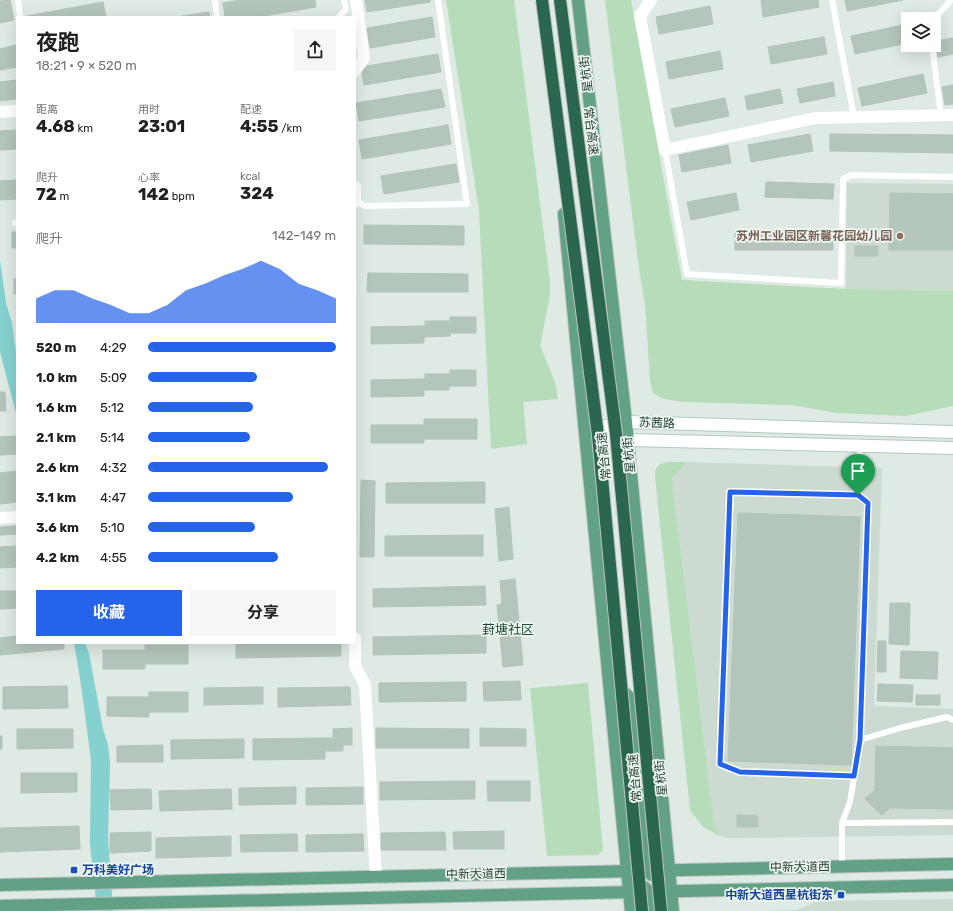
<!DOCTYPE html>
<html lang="zh">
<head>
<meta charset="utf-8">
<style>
  body { margin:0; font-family:Rubik,"Noto Sans SC",sans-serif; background:#f6f6f6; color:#202124; height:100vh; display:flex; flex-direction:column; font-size:15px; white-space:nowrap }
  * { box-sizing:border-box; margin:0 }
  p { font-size:13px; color:#757577 }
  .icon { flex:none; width:22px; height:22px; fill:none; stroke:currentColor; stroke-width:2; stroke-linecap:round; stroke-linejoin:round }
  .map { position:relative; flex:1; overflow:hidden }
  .side { position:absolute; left:16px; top:16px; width:340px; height:628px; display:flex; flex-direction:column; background:#fff; border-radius:0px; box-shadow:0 4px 16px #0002 }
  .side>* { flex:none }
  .buttons { position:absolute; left:901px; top:12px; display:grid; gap:8px }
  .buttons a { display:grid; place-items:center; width:40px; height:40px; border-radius:0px; background:#fff; box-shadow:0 4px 16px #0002; font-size:20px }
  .pin { position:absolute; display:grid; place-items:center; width:34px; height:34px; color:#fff; margin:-41px -17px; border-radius:50% 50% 50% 0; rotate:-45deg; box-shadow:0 0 4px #0007 }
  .pin .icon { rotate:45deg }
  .round { display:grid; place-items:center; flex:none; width:42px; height:42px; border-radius:0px; background:#f6f6f6 }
  .overview { display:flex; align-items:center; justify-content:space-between; height:68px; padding:0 20px }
  h1 { font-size:22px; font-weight:700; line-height:30px }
  .metrics { display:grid; grid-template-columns:repeat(3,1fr); gap:6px; height:68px; padding:4px 20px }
  .metrics div { display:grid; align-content:center }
  .metrics b { font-size:17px; font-weight:700 }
  .metrics small { font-size:11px; font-weight:400 }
  .metrics p { font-size:11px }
  .chart { height:112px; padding:8px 20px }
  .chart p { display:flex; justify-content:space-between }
  .chart svg { width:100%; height:72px; margin-top:4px; fill:#2563eb; opacity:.7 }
  .button { display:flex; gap:8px; margin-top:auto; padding:8px 20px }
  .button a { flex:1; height:46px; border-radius:0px; background:#2563eb; color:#fff; font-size:16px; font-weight:700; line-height:46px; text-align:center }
  .button a+a { background:#f6f6f6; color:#202124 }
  ul { padding:0 20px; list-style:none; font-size:13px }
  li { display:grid; grid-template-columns:64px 48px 1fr; align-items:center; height:30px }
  li i { height:10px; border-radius:5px; background:#2563eb }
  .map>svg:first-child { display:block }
</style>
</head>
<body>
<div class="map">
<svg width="953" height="911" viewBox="0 0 953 911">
  <rect width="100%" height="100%" fill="#deeae3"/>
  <!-- built -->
  <g fill="#cddad1">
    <path d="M847,183L953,184V291L846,289Z"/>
    <path d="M687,462L882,468L874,706L953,709V835L739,838H728L720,836L717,833L714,823L672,477Z"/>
    <path d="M953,899V911H762L797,910L818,901Z"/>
  </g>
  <!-- green -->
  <g fill="#b6dcba">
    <path d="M446,0H514L550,282V295L540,346L555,382L558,399L523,402L527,444L491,449L479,210Z"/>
    <path d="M605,0H631L682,280L846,289L953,291V406L906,416L836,413L792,405L681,402L661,398L653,393L650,381L645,304L639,269Z"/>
    <path d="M687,462L672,478L714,823L720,836L703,827L690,810L655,477C654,458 672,462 687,462Z"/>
    <path d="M588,683L603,850L598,855L547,856L530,688Z"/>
  </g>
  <!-- water -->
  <g fill="#85d1cf">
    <path d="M0,260L6,303L12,323L17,360V417L0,352Z"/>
    <path d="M74,643H85L89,653L103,729L108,745L110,763L108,837L113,911H97L90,844L91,760L81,685Z"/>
  </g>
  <!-- building -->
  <g fill="#b4c5bb" stroke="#b1c4b8">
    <path d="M10,0L14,20L0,23V1Z"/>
    <path d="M241,0H315L316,7L258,17H225L223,3Z"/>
    <path d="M365,0H430V2L367,12Z"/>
    <path d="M761,0H818L819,7L763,17Z"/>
    <path d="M845,0H903L847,11Z"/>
    <path d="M103,2L106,17H27V16Z"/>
    <path d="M710,6L713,24L659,34L656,17Z"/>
    <path d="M209,12L210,17H176Z"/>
    <path d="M432,17L435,37L370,48L367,28Z"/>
    <path d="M908,24V43L855,54L851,36Z"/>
    <path d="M824,37L827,54L771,64L768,47Z"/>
    <path d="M953,38V54L938,57L936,41Z"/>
    <path d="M16,45L17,67L0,70V49Z"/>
    <path d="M720,51L723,69L669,79L666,62Z"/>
    <path d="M438,54L441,72L364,85L361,67Z"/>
    <path d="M923,74L927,93L862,106L858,88Z"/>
    <path d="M17,80V99L0,101V82Z"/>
    <path d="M833,82L835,96L800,103L797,89Z"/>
    <path d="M953,85V104L945,105L942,87Z"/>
    <path d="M441,89L445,107L359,121L356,103Z"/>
    <path d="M780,89L783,103L747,110L745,96Z"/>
    <path d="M725,98L729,116L675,127L671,109Z"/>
    <path d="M448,125L451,144L362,159L359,140Z"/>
    <path d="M17,130V149L0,150V131Z"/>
    <path d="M810,134L813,151L751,162L748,145Z"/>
    <path d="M830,134L953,135V153L830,151Z"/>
    <path d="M728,145L731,163L682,172L679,155Z"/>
    <path d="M456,164L459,182L384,194L381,176Z"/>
    <path d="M17,180V199L0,200V181Z"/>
    <path d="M766,182L834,184L833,199L765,197Z"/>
    <path d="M736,193L739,210L691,220L687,202Z"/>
    <path d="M890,193L953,194V250H889Z"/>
    <path d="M364,225L464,226V245L364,244Z"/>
    <rect x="735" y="231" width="98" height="19"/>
    <rect x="12" y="232" width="5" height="16"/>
    <rect x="855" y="246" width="23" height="10"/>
    <path d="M368,273L468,274V292H367Z"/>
    <rect x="14" y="279" width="3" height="15"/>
    <path d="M450,317H476V333H450V336L424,337V343L371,344V327L425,326V321H450Z"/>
    <path d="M450,370H476V386H449V390H424V396L371,397V380L425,379V374H450Z"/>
    <path d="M0,392H5L6,411H0Z"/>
    <path d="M424,419H477V439H424V443H371V425H424Z"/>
    <path d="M16,436L17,454L0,455V437Z"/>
    <path d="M17,471V502L0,504V473Z"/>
    <path d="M361,480L375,481L374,557H360Z"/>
    <path d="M485,482V503H386V483Z"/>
    <path d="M509,507L513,559L499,561L495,509Z"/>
    <path d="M738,513L860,517L851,765L728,761Z"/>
    <path d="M17,526V534L0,535V527Z"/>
    <path d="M483,535V556H385V536Z"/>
    <path d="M17,546V567L0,568V547Z"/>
    <path d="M515,579L523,665L503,667L497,605L502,604L500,581Z"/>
    <path d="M485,586L486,605L373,607V589Z"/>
    <path d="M0,591H17V608L0,609Z"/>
    <path d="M890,603H910L909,645L889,644Z"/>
    <path d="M486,635V653L373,655V637Z"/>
    <path d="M17,636V643H64V649L0,655V638Z"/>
    <path d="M878,641H886V672H877Z"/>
    <path d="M236,643H341V656L236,658Z"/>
    <path d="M145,645H188V664H145V669H103V650H145Z"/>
    <path d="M901,651L938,652L937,679L900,678Z"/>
    <path d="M520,681L521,700L484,701L483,682Z"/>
    <path d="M466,682V701L379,702V683Z"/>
    <path d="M878,684L913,685L912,702L877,701Z"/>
    <path d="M67,686L68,708L3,709V687Z"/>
    <path d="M263,687V704L204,705V688Z"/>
    <path d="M350,687L351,705L278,707V688Z"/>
    <path d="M149,692H188V712H149V717L107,716V697H149Z"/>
    <rect x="916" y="695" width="24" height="10"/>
    <path d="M352,728V745H343V751H325V738H333V729Z"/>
    <path d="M376,728L469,729V748H376Z"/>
    <path d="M480,728L526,729V746H480Z"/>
    <path d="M17,729H73V748L17,749Z"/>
    <rect x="0" y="736" width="2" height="13"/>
    <path d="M325,738V759L253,760V739Z"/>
    <path d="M244,739V758L171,759V740Z"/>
    <path d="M163,745V762H117V746Z"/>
    <path d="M876,746L953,748V809L890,808L882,815L865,799L875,790Z"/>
    <path d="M21,773H77V792L21,793Z"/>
    <path d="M475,781V799L380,800V782Z"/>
    <path d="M487,781H530V801H488Z"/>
    <path d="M296,787V804L239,805V788Z"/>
    <path d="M363,787V804L306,805V788Z"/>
    <path d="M151,789L152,809L111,810L110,790Z"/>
    <path d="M231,789L232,809L160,811L159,791Z"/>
    <path d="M737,815L758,816V827H737Z"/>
    <path d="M79,826L80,849L0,852V828Z"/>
    <path d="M504,831V849H454L453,832Z"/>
    <path d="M151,832V851L110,853V833Z"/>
    <path d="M445,832L446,850H381V833Z"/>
    <path d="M297,834L298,851L241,852L240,835Z"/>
    <path d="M363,834L364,851L306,852V835Z"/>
    <path d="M231,836V856L156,858V838Z"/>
  </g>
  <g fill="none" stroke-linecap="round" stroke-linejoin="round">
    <defs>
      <g id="secondary">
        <path d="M591,429L626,422L953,432"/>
        <path d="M586,430L628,440L953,448"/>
      </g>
      <g id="primary">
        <path d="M578,0L626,422L673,911"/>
        <path d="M564,214L631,911"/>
        <path d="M616,685L632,700L647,870L652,875"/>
        <path d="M0,885L953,864"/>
        <path d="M644,887L649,892L651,911"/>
        <path d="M0,906L953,885"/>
      </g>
    </defs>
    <!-- secondary casing -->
    <use href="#secondary" stroke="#b1cabd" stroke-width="14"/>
    <!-- primary casing -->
    <use href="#primary" stroke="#bcc4c0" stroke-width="14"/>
    <!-- service -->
    <g stroke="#fff" stroke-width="6">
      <path d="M18,0L20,17"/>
      <path d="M215,0L217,17"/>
      <path d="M832,0L854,117"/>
      <path d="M339,17L346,9L344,0"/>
      <path d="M934,19L951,0"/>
      <path d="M932,45L941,116"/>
      <path d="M665,150L687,274L841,283L843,179L851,175L953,177"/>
      <path d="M355,198L364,206L467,204L438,0"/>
      <path d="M15,223H17"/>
      <path d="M858,495L860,445"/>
      <path d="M860,740L900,728L947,717L953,720"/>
      <path d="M842,823L953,822"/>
      <path d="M842,866V823L850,802L860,740L868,503L858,495L731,492L720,764L741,772L854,776"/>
    </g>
    <!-- minor -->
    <g stroke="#fff" stroke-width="12">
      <path d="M651,0L640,16L665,150L816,118L953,115"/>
      <path d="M355,71L364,58L356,0"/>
      <path d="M0,112L17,111"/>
      <path d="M355,187V202"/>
      <path d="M0,518L17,517"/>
      <path d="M355,638V666L365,685L376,877"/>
    </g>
    <!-- secondary -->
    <use href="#secondary" stroke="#fff" stroke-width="12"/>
    <!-- primary -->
    <use href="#primary" stroke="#62a185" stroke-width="12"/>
    <defs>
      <g id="motorway-bridge">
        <path d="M542,0L598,435L642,911"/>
        <path d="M560,0L616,434L661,911"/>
      </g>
    </defs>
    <!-- motorway-bridge casing -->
    <use href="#motorway-bridge" stroke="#bcc4c0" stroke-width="14" stroke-linecap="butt"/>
    <!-- motorway-bridge -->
    <use href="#motorway-bridge" stroke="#2b664f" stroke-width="12"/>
  </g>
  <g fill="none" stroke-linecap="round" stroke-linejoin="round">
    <defs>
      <path id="route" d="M730,492L858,495L868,503L860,740L854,776L740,772L720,764Z"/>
    </defs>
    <!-- route casing -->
    <use href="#route" stroke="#fff" stroke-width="8"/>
    <!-- route -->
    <use href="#route" stroke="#2563eb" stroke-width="5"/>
  </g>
  <!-- markers -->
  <circle fill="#8d6e63" stroke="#eff7f1" stroke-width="1.5" cx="900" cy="236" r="4"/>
  <g fill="#1a4fb4" stroke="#eff7f1" stroke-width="1.5">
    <rect x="70" y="866" width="8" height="8" rx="2"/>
    <rect x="837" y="891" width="8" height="8" rx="2"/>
  </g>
  <g text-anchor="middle" stroke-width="3.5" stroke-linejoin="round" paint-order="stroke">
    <!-- street labels -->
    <g font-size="12" fill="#1f3a2e" stroke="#eff7f1">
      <text transform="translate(586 74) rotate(-97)" y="4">星杭街</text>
      <text transform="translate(591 131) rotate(83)" y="4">常台高速</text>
      <text transform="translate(657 423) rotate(2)" y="4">苏茜路</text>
      <text transform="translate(629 455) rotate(-96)" y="4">星杭街</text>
      <text transform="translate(604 456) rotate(-96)" y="4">常台高速</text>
      <text transform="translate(635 778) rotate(-95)" y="4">常台高速</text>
      <text transform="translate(661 778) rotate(-96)" y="4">星杭街</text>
      <text transform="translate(800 867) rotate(-1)" y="4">中新大道西</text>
      <text transform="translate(476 874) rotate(-1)" y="4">中新大道西</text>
    </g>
    <!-- education labels -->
    <g font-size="12" font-weight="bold" fill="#785e54" stroke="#eff7f1" text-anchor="end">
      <text x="892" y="240">苏州工业园区新馨花园幼儿园</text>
    </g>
    <!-- transit labels -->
    <g font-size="12" font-weight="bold" fill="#164399" stroke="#eff7f1" text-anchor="start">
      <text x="82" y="874">万科美好广场</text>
      <text x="833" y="899" text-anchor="end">中新大道西星杭街东</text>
    </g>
    <!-- neighbourhood labels -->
    <g font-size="13" fill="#1b4c37" stroke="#eff7f1">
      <text x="508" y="634">葑塘社区</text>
    </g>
  </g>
</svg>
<div class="buttons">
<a><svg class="icon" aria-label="layers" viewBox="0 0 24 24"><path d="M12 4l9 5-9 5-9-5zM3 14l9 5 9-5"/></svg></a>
</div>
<div class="pin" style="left:858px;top:495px;background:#1e9e55"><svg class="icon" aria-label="arrive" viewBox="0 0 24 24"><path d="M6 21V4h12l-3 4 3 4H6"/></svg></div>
<section class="side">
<div class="overview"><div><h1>夜跑</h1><p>18:21 · 9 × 520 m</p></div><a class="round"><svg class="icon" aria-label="share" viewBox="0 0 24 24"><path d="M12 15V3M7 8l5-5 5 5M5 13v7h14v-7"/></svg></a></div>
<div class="metrics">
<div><p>距离</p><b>4.68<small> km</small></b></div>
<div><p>用时</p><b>23:01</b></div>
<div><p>配速</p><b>4:55<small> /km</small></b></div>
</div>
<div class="metrics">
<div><p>爬升</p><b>72<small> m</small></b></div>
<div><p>心率</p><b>142<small> bpm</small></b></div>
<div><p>kcal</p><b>324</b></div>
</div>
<div class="chart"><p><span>爬升</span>142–149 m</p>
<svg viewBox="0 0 160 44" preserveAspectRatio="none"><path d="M0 44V29L10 24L20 24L30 29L40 33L50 38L60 38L70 33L80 24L90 20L100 15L110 11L120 6L130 11L140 20L150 24L160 29V44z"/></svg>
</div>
<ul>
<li><b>520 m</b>4:29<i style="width:100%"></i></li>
<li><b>1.0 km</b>5:09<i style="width:58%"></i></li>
<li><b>1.6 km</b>5:12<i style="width:56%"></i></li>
<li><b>2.1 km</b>5:14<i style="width:54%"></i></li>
<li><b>2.6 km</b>4:32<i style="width:96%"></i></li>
<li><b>3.1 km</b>4:47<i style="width:77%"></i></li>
<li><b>3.6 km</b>5:10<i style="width:57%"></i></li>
<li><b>4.2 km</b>4:55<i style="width:69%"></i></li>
</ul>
<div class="button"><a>收藏</a><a>分享</a></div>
</section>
</div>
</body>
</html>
